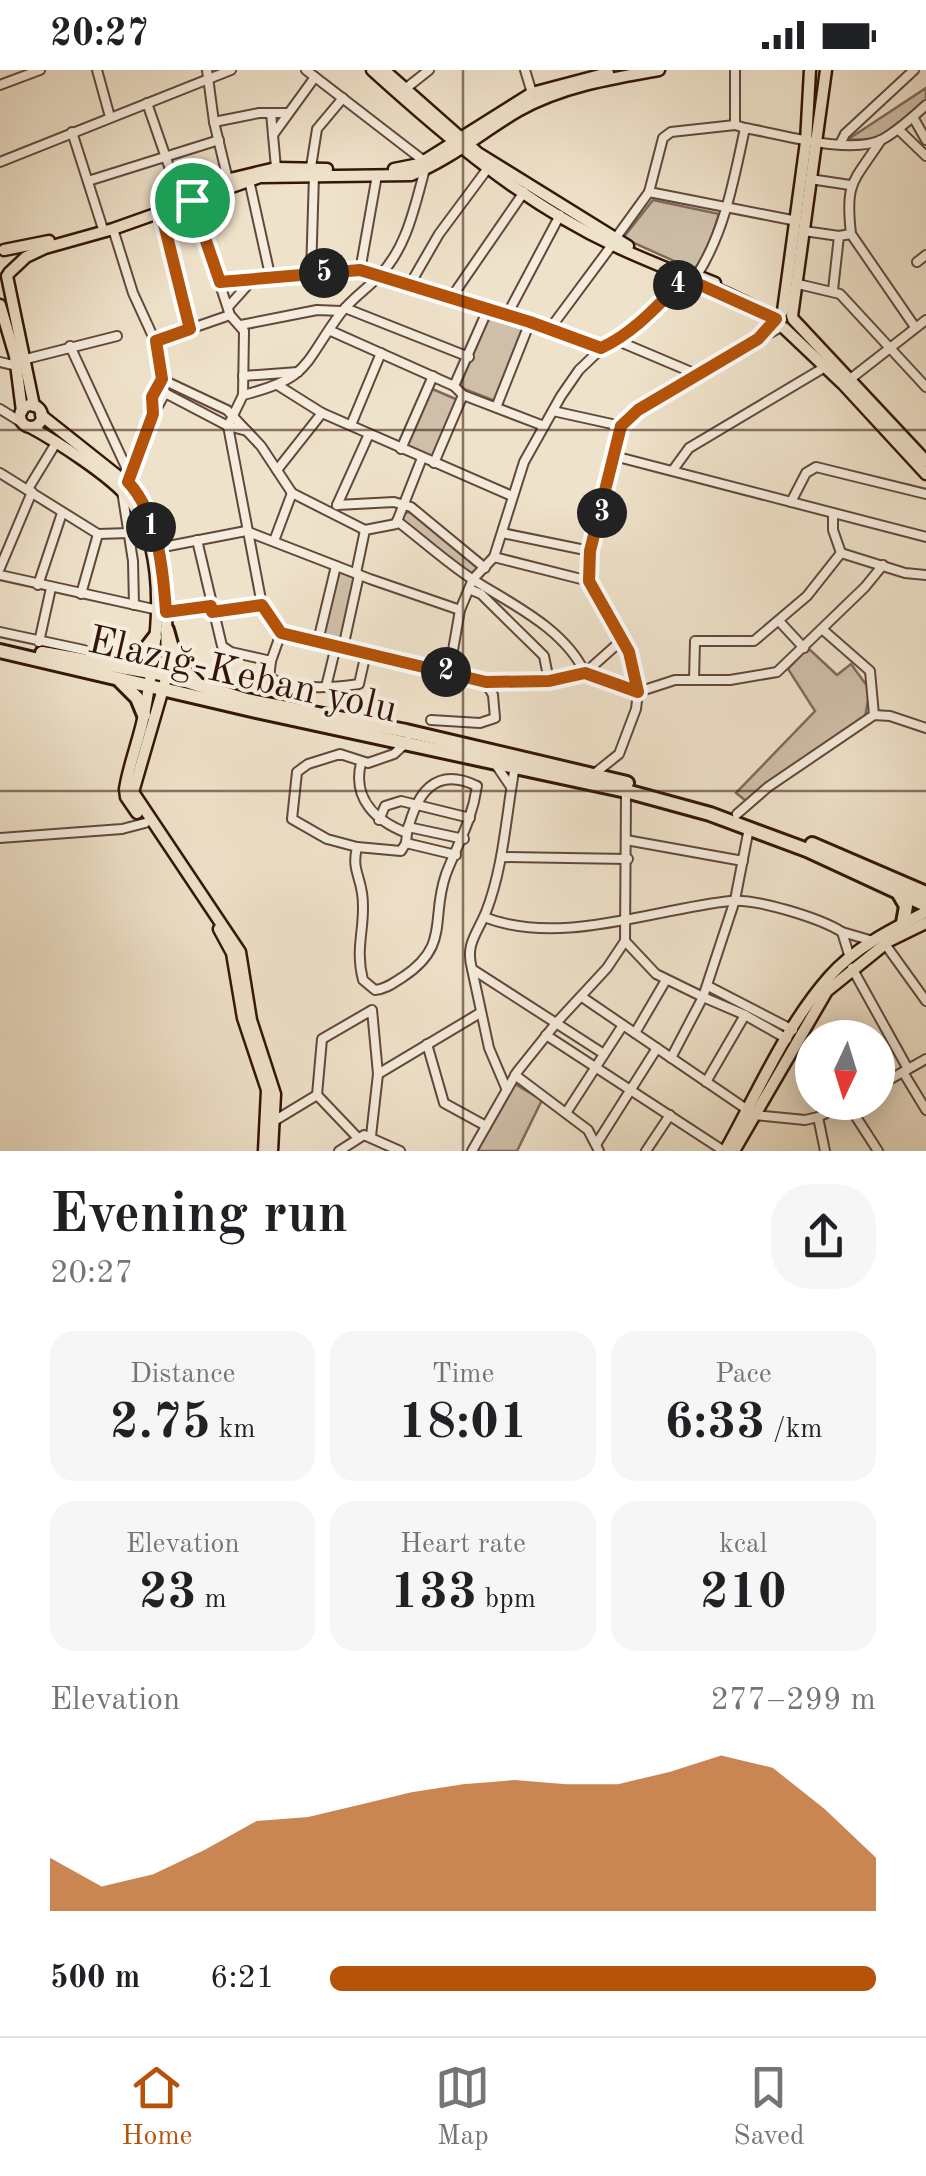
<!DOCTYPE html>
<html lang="en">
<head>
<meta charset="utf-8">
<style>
  body { margin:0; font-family:"Old Standard TT",serif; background:#f6f6f6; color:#202124; height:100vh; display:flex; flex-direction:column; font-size:38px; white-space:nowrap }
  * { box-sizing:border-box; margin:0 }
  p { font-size:32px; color:#757577 }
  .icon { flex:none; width:55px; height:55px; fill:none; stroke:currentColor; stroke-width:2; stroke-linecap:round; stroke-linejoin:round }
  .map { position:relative; height:1081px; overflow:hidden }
  .side { display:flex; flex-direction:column; background:#fff; flex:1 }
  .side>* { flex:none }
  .needle { width:65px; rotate:184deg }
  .tools { position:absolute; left:795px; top:950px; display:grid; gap:20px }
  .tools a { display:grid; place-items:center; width:100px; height:100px; border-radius:50%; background:#fff; box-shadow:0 5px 25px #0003; font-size:50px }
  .pin { position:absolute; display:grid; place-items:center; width:85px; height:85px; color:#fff; margin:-42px; border:5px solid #fff; border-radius:50%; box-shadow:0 2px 10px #0007 }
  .km { position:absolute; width:50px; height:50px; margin:-25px; border-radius:50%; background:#222; color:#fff; font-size:28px; line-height:50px; text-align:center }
  .round { display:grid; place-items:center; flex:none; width:105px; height:105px; border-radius:40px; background:#f6f6f6 }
  .headline { display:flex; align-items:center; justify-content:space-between; height:170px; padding:0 50px }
  h1 { font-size:55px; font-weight:700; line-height:75px }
  .stats { display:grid; grid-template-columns:repeat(3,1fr); gap:15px; height:170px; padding:10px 50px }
  .stats div { display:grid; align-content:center; border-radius:25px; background:#f6f6f6; text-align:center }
  .stats b { font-size:50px; font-weight:700 }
  .stats small { font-size:28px; font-weight:400 }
  .stats p { font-size:28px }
  .chart { height:280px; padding:20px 50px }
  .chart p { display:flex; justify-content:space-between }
  .chart svg { width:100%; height:180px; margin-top:10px; fill:#b45309; opacity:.7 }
  ul { padding:0 50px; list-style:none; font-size:32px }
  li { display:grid; grid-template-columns:160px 120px 1fr; align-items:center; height:75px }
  li i { height:25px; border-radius:12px; background:#b45309 }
  .status { display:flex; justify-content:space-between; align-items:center; height:70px; padding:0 50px; background:#fff; direction:ltr }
  .status svg { height:28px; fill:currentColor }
  .dock { display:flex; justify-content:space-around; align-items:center; height:140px; border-top:2px solid #e0e0e0; background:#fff; font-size:28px; color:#757577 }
  .dock a { display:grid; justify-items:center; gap:5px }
  .dock .active { color:#b45309 }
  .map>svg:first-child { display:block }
</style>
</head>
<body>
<div class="status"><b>20:27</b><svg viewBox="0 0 49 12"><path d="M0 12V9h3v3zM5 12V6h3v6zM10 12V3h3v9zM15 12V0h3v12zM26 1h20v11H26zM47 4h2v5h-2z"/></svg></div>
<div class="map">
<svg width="926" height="1081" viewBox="0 0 926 1081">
  <rect width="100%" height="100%" fill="#efe2ca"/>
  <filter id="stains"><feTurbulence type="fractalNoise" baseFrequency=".002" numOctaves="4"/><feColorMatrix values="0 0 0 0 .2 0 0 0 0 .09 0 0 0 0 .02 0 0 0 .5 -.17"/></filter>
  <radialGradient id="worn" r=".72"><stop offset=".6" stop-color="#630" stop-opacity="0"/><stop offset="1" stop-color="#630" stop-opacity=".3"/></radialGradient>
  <!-- green -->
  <g fill="#cfbfa9" stroke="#816a5a" stroke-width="2.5">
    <path d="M926,18V32L877,69L847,70Z"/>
    <path d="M653,130L719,144L707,182L694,200L623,168Z"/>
    <path d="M490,244L525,256L495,331L459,317Z"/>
    <path d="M430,318L458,330L432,388L405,376Z"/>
    <path d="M410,442L478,496L476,502L471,505L400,450L403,443Z"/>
    <path d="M338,501L356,508L340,575L321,570Z"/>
    <path d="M808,578L837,605L851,594L870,620L865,647L746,731L736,723L815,641L788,599Z"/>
    <path d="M513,1013L542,1030L517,1081H476Z"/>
  </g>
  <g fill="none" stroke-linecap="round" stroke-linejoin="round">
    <defs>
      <g id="minor">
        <path d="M97,0L110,47"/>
        <path d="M207,0L214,52L228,110"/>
        <path d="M306,0L424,91"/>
        <path d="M525,0L532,23"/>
        <path d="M0,15L40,0"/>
        <path d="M405,19L429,0"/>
        <path d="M147,33L180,128"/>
        <path d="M271,43L276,98"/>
        <path d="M913,47L926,70"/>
        <path d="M214,52L259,43H288"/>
        <path d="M745,58C781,64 851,86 883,69C899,60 913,47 926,35"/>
        <path d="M898,59L926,86"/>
        <path d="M72,62L102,156"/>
        <path d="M273,65L315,7"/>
        <path d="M840,74L845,64L914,0"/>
        <path d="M0,92L231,0"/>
        <path d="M311,97L317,59L343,28"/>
        <path d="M810,109L850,115"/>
        <path d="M249,110L270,205"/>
        <path d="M88,111L219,70"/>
        <path d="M649,122L797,151"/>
        <path d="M192,130L230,245L244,261L243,325"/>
        <path d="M161,142L190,259"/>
        <path d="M113,159L133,223L155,271L165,323L148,354L128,412"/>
        <path d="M804,161L839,166"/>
        <path d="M851,164L915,257"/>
        <path d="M615,169L649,122L663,68L671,62L735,55"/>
        <path d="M917,192L926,185"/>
        <path d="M360,201L377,105"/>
        <path d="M311,204L314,105"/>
        <path d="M697,205C725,161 734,109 745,58L735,55V0"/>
        <path d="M220,212L270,205L360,201L530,252L601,279"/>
        <path d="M798,214L840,224L926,317"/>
        <path d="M409,216L439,164L488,98"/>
        <path d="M833,220L839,166L851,164C845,111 853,113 881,70"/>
        <path d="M451,228L524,122"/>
        <path d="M228,237L255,207"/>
        <path d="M345,238L469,287"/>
        <path d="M507,245L560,145"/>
        <path d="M241,255L317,240L341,241"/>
        <path d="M549,260L612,175"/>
        <path d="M331,261L454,316L463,325L544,356"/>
        <path d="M155,271L230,245"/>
        <path d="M618,271L696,304"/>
        <path d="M70,276L126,397L128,409"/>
        <path d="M26,289L117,266"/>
        <path d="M0,292L17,296"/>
        <path d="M243,306L298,302"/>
        <path d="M161,309L227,340L261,376L292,423L365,460"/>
        <path d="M849,310L926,250"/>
        <path d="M279,316L322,343L512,426"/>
        <path d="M454,316L488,239"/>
        <path d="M165,323L228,356L247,361"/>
        <path d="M497,335L530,252"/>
        <path d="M0,339L21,352"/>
        <path d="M553,341L621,356"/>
        <path d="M153,342L152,327L161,309"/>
        <path d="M351,355L381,283"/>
        <path d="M401,379L433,306"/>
        <path d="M614,386L926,467"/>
        <path d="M434,393L463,325"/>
        <path d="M277,400L322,343"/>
        <path d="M673,400L689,378L825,297"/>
        <path d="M0,403L98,464L129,463"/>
        <path d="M28,419L56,373"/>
        <path d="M122,421L133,491L134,535"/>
        <path d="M791,432L806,403L816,397L926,424"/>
        <path d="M337,435L394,432L411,437L485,498"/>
        <path d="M337,435L369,364"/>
        <path d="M397,451C422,470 446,492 472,509C511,534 564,558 585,603L638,622L675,610H730L777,602L865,517L883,495"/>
        <path d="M502,463L590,481"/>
        <path d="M197,470L222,576L231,582L271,591"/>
        <path d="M274,471L292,423"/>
        <path d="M158,478L246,461L370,509L460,540"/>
        <path d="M841,483L905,503L926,505"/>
        <path d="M494,487L589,511"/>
        <path d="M0,498L32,422"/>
        <path d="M356,503L365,460L396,454L422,388"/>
        <path d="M0,505L158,540"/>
        <path d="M38,515L62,443"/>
        <path d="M469,519L481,524L544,586L549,611"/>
        <path d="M81,524L98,464"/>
        <path d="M166,541L211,536"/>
        <path d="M212,542L262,535"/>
        <path d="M779,551L804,578"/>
        <path d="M822,559L870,601L874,645"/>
        <path d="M0,562L84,580"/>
        <path d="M281,563L486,613L493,625L495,648L480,653L431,650"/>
        <path d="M318,571L336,496"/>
        <path d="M39,572L51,518"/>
        <path d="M343,578L359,505"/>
        <path d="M366,583L359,614C332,618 294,620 269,608L271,591L281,563L262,535L228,356L243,325C311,308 303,294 340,244C351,229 367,219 379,206C407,178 415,135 425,99"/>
        <path d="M449,603L460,540L473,509L494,487L524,392L561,326L579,300L601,279L618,271L641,252L685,208"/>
        <path d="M694,610L695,571H754L807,526L841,483L833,460V443"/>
        <path d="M486,613L549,611L585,603L623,569"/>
        <path d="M326,617L336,576"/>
        <path d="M494,692L511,717"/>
        <path d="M515,696C506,744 504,796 486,842C477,864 465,874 472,899L604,984"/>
        <path d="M594,704L619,684L636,639L638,622L629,582L589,511L590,481L621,356L638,340L696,304L781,257"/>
        <path d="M737,744L768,717L874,645L890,646L926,658"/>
        <path d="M379,750L385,736L401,731L470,748"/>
        <path d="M408,757L464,769"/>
        <path d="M407,763C416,725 434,695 477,716C472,751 458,773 446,804C430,849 451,875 403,907C393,913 386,919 375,920L363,910C354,876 367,853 362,823C359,803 352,799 357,777L327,769L292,749L297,702L308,694L340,684L368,693L394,684L408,671"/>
        <path d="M0,768L122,759L145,753"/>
        <path d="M626,770L743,791"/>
        <path d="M406,773L456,785"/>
        <path d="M357,777L401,781L406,773L407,763C376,751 352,729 361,693"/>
        <path d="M501,787L628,789"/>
        <path d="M484,847C559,877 654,839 730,831C755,828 820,848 842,862"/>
        <path d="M625,871L656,904L703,927L735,830L749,758"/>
        <path d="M885,874L926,931"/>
        <path d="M850,888L842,862L873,871"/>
        <path d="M852,898L908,999"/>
        <path d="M472,899L489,978L506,1018"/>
        <path d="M708,916L793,960"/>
        <path d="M582,927L755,1045L805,1050L818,1047L849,1032"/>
        <path d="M635,963L666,910"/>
        <path d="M546,965L724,1081"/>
        <path d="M427,974L444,1033L486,1056"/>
        <path d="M671,988L703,927L745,945L787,969"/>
        <path d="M903,1002L926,1040"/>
        <path d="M378,1004L480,943"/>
        <path d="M515,1005L588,1060L599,1081"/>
        <path d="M706,1012L745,945"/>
        <path d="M878,1016L926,989"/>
        <path d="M317,1025L322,969L372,940L378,1004L371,1066"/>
        <path d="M847,1033L878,1081"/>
        <path d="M566,1043L623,955"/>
        <path d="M818,1047L825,1081"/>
        <path d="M274,1051L317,1025L358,1068"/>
        <path d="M597,1073L657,978"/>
        <path d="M339,1081L364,1065L400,1081"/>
        <path d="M472,1081L517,1002L557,952L607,898L625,871L626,721"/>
        <path d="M646,1081L670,1045"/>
      </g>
      <g id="major">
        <path d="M372,0C446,67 523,133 615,176C668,201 726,219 776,249"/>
        <path d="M384,0L478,83L628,176"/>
        <path d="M394,99L419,94L532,23L608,3"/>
        <path d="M230,109L276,98L327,99"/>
        <path d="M4,180L49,171"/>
        <path d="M680,199L715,213"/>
        <path d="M9,203L26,187L45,178L113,159L260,107L411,105C450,90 482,62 518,41C560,17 612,8 659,0"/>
        <path d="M7,206L34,336"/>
        <path d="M0,235L15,286L22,341"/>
        <path d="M783,241L806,72L810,0"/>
        <path d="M792,246L826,0"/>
        <path d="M793,249L926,391"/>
        <path d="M784,258L843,314L926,404"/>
        <circle cx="31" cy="346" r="11"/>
        <path d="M41,345L138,422L158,478L166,541L167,605L133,722L240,882L251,950L275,1024L272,1081"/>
        <path d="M30,357C56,371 112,407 129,429C172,485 156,581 144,645C139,670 129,694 125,719L126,727L137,743"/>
        <path d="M219,859L232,883L243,948L267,1020L264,1081"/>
        <path d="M725,1081C757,1024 785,957 829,907C854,878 892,859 926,842"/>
        <path d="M734,1081L827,921L889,871L926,853"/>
      </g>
      <g id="highway">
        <path d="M167,560L176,592L196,612"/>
        <path d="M0,581L256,641L626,721L710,744L807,780L926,835"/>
        <path d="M42,583L167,605L246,630L406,661L627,713"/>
        <path d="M126,598L138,589L155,567"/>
        <path d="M120,611L137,628L144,645"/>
        <path d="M812,774L926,823"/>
        <path d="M899,824L906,836L903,853"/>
      </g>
    </defs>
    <!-- minor casing -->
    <use href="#minor" stroke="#62483a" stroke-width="12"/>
    <!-- major casing -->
    <use href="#major" stroke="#33150a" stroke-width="15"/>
    <!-- highway casing -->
    <use href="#highway" stroke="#33150a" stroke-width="18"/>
    <!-- minor -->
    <use href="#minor" stroke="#f5ecdd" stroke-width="8"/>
    <!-- major -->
    <use href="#major" stroke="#efe2ca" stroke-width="10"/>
    <!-- highway -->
    <use href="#highway" stroke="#efe2ca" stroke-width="12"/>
  </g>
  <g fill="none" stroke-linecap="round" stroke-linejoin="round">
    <defs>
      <path id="route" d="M192,130L220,212L360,200L530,252L601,278C634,263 659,234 685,208L776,249L758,269L638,340L621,356L590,481L589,511L629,582L638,622L585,603L549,611L486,612L281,563L262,535L212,542L211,536L166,542C163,499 158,444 128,412L153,344L152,327L162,309L156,271L190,259L161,142Z"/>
    </defs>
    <!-- route casing -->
    <use href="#route" stroke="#fff" stroke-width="20"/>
    <!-- route -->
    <use href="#route" stroke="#b45309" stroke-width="12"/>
  </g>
  <!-- grid -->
  <path fill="none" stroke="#33150a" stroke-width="2.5" stroke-opacity="0.55" d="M463,0V1081M0,360H926M0,721H926"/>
  <g text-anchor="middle" stroke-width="8" stroke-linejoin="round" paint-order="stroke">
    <!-- street labels -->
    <g font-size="40" fill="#33150a" stroke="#f5ecdd">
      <text transform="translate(243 603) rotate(13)" y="14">Elazığ-Keban yolu</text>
    </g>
  </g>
  <rect width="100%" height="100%" filter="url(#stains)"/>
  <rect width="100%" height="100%" fill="url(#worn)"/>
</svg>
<div class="tools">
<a><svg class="needle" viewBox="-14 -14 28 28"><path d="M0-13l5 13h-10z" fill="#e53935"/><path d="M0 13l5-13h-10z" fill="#757577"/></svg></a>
</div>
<div class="pin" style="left:192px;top:130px;background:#1e9e55"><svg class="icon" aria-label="arrive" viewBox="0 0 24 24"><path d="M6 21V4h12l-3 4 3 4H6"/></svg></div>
<b class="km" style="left:151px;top:457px">1</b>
<b class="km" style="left:446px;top:602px">2</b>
<b class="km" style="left:602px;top:443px">3</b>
<b class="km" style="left:678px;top:215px">4</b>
<b class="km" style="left:324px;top:203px">5</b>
</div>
<section class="side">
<div class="headline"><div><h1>Evening run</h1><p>20:27</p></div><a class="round"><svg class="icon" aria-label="share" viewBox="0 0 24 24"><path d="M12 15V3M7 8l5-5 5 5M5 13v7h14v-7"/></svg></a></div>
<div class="stats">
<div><p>Distance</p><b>2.75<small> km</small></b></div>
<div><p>Time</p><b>18:01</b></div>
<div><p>Pace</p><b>6:33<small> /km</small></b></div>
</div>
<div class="stats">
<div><p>Elevation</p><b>23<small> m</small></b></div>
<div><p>Heart rate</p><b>133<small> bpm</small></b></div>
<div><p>kcal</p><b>210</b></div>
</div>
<div class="chart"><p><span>Elevation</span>277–299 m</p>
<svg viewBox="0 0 160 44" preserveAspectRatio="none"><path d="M0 44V31L10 38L20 35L30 29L40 22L50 21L60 18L70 15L80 13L90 12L100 13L110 13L120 10L130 6L140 9L150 19L160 31V44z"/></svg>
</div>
<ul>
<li><b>500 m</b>6:21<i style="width:100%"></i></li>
</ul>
</section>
<nav class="dock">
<a class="active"><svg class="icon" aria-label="home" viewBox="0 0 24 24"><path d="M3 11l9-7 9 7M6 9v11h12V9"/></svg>Home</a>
<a><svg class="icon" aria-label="map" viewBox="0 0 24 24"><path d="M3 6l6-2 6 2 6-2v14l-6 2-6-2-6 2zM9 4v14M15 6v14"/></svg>Map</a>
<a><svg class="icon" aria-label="saved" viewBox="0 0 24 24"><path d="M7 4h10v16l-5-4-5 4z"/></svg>Saved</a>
</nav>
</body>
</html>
